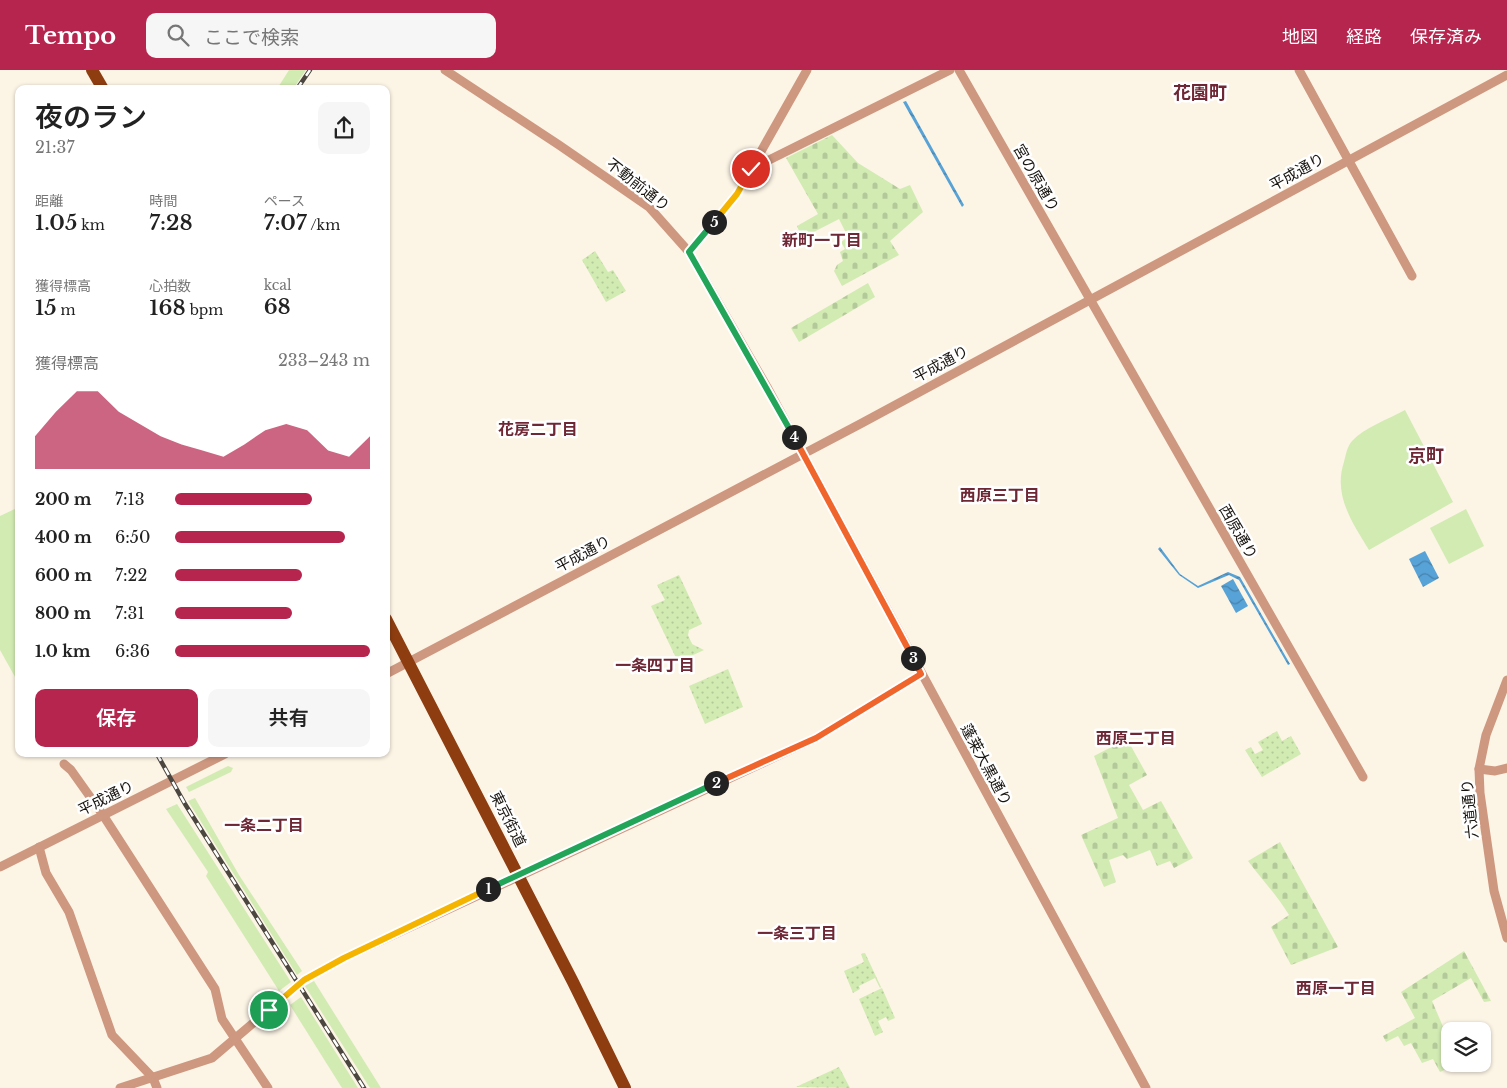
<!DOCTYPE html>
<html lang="ja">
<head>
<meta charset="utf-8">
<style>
  body { margin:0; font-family:"Libre Baskerville","Noto Sans JP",serif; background:#f6f6f6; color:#222; height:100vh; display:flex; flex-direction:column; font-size:19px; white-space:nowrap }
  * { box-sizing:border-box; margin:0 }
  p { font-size:16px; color:#767676 }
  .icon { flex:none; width:28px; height:28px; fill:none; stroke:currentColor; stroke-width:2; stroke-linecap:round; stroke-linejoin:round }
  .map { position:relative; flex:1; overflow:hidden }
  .side { position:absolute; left:15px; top:15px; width:375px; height:672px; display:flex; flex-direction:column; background:#fff; border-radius:10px; box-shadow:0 1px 4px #0004 }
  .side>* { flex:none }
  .tools { position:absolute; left:1441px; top:952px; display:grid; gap:10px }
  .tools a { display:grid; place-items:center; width:50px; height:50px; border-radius:10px; background:#fff; box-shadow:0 1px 4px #0004; font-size:25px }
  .pin { position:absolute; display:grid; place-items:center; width:42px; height:42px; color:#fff; margin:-21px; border:2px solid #fff; border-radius:50%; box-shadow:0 1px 5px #0007 }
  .km { position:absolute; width:25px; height:25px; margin:-12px; border-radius:50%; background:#222; color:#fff; font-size:14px; line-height:25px; text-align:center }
  .round { display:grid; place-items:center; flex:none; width:52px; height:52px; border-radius:10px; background:#f6f6f6 }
  .summary { display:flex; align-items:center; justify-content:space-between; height:85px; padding:0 20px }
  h1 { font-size:28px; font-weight:600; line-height:38px }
  .metrics { display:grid; grid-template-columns:repeat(3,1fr); gap:8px; height:85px; padding:5px 20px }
  .metrics div { display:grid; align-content:center }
  .metrics b { font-size:21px; font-weight:600 }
  .metrics small { font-size:14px; font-weight:400 }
  .metrics p { font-size:14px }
  .chart { height:140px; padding:10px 20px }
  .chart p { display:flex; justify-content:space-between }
  .chart svg { width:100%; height:90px; margin-top:5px; fill:#b6254e; opacity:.7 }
  .primary-button { display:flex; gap:10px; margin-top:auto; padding:10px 20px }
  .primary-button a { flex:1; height:58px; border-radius:10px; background:#b6254e; color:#fff; font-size:20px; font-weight:600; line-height:58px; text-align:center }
  .primary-button a+a { background:#f6f6f6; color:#222 }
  ul { padding:0 20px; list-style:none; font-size:16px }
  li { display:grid; grid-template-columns:80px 60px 1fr; align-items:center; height:38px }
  li i { height:12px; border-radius:6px; background:#b6254e }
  header { display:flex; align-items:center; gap:30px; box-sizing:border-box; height:70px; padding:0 25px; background:#b6254e; color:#fff }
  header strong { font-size:24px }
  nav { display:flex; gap:28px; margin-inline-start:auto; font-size:18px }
  .search { width:350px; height:45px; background:#f6f6f6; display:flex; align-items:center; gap:12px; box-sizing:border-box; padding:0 18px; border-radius:10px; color:#767676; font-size:19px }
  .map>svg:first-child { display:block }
</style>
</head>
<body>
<header>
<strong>Tempo</strong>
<div class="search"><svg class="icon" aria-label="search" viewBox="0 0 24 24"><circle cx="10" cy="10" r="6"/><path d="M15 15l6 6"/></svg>ここで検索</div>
<nav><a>地図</a><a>経路</a><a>保存済み</a></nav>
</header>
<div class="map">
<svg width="1507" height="1018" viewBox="0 0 1507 1018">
  <defs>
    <pattern id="cemetery-stones" width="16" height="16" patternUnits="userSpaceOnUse" patternTransform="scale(1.25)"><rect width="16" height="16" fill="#d2ebb3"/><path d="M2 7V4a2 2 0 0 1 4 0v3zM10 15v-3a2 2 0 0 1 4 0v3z" fill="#b4c999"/></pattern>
    <pattern id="park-dots" width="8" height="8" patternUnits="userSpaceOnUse" patternTransform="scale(1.25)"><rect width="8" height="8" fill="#d2ebb3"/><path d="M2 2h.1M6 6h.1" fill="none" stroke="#b4c999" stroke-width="1.8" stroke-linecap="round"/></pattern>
    <pattern id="water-waves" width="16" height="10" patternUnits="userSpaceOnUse" patternTransform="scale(1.25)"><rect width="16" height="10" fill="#57a2d6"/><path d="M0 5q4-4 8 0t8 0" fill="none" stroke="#4783ac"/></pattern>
  </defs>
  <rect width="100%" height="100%" fill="#fcf4e5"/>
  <!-- grass -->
  <g fill="#d2ebb3">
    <path d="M289,0H306L293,19H277Z"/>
    <path d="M1405,340L1453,432L1369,480C1352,452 1333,425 1344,392C1346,384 1347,377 1352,371C1365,357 1389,349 1405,340Z"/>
    <path d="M19,437V614L0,580V446Z"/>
    <path d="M1466,439L1484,476L1449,494L1430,458Z"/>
    <path d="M228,696L233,698L231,702L189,722L186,717Z"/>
    <path d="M195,728L239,805L302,901L297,905L188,731Z"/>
    <path d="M177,734L291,912L279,921L206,806L208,802L166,739Z"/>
    <path d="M314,911L381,1018H370L305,916Z"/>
    <path d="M301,927L358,1018H342L290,935Z"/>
  </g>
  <!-- cemetery -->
  <g fill="url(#cemetery-stones)">
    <path d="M832,65L858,93L900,119L910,115L923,142L890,171L899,185L842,216L834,201L837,195L843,191L840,182L845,179L841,172L848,167L839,149L802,168L797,156L818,144L786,88Z"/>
    <path d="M868,213L875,227L799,272L791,258Z"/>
    <path d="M1127,669L1147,705L1129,715L1143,740L1161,731L1193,788L1174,798L1170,791L1157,796L1150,780L1127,789L1123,785L1109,790L1116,812L1104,817L1081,765L1118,748L1094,686Z"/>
    <path d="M1280,772L1338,877L1291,895L1271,857L1289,845C1277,825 1262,810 1248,791Z"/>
    <path d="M1464,881L1491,931L1484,932L1471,908L1432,931L1450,973V994H1457L1440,1002L1433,989L1422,993L1411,973L1404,976L1398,966L1386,972L1383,966L1415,948L1401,922Z"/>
  </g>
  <!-- park -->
  <g fill="url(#park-dots)">
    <path d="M595,181L608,202L613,200L626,221L606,232L582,190Z"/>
    <path d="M679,505L702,554L689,560L688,565L692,574L704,580L678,592L651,536L665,530L657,515Z"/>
    <path d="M728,599L743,637L705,654L689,616Z"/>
    <path d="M1277,661L1282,671L1291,666L1301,684L1262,707L1245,680L1251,677L1255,684L1263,680L1258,672Z"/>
    <path d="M865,883L881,917L880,918L875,908L859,916L860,919L853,923L844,901L864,892L861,884Z"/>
    <path d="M882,918L895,948L888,951L886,947L878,951L883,962L875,966L859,929Z"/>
    <path d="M839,997L850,1018L796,1017Z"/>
  </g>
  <!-- water -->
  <g fill="url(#water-waves)">
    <path d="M906,31L964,135L962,137L903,32Z"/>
    <path d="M1160,477L1180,504L1198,516L1228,502L1240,507L1290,594L1288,595L1239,510L1229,505L1198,518L1179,505L1158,479Z"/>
    <path d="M1425,481L1439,508L1423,517L1409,489Z"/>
    <path d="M1233,509L1248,536L1236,543L1221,516Z"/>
  </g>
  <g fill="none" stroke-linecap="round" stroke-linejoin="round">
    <!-- tertiary -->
    <g stroke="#ce977f" stroke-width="9">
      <path d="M445,0L559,75L649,137L689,182L767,317L1146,1018"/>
      <path d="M959,0L1363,707"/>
      <path d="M1299,0L1412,206"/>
      <path d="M751,99L950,0"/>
      <path d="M689,182L737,124L807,0"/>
      <path d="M386,604L862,353L1507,5"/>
      <path d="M1507,610L1486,665L1479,699L1480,723L1494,821L1507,868"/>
      <path d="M64,694L71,700L103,745L215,919L222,949L268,1018"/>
      <path d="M1479,699L1495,701L1507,698"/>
      <path d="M39,777L46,803L69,842L112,965L153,1008L157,1018"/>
      <path d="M0,797L225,684"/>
      <path d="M120,1018L212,988L304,910L344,888L816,668L921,604"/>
    </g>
    <!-- trunk -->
    <g stroke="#8e3d11" stroke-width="12">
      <path d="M92,0L103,19"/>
      <path d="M386,549L573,912L625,1018"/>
    </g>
    <defs>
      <g id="rail">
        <path d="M297,19L310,0"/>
        <path d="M157,684L185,734L364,1018"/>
      </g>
    </defs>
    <!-- rail casing -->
    <use href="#rail" stroke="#4b463f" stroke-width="4.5"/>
    <!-- rail -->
    <use href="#rail" stroke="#fff" stroke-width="2.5" stroke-dasharray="8" stroke-linecap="butt"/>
  </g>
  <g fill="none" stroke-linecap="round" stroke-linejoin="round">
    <defs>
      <path id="split-1" d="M269,940L304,910L344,888L488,819"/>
      <path id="split-2" d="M488,819L716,713"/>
      <path id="split-3" d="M716,713L816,668L921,604L913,588"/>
      <path id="split-4" d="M794,367L913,588"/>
      <path id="split-5" d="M714,152L689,182L794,367"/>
      <path id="split-6" d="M714,152L737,124L751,99"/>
    </defs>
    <!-- split-1 casing -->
    <use href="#split-1" stroke="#fff" stroke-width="10"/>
    <!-- split-2 casing -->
    <use href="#split-2" stroke="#fff" stroke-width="10"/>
    <!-- split-3 casing -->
    <use href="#split-3" stroke="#fff" stroke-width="10"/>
    <!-- split-4 casing -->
    <use href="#split-4" stroke="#fff" stroke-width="10"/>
    <!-- split-5 casing -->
    <use href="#split-5" stroke="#fff" stroke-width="10"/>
    <!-- split-6 casing -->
    <use href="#split-6" stroke="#fff" stroke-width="10"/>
    <!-- split-1 -->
    <use href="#split-1" stroke="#f5b400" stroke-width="6"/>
    <!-- split-2 -->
    <use href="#split-2" stroke="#22a559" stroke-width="6"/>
    <!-- split-3 -->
    <use href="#split-3" stroke="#f0652b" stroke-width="6"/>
    <!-- split-4 -->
    <use href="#split-4" stroke="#f0652b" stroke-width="6"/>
    <!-- split-5 -->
    <use href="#split-5" stroke="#22a559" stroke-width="6"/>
    <!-- split-6 -->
    <use href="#split-6" stroke="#f5b400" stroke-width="6"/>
  </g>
  <g text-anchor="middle" stroke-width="5" stroke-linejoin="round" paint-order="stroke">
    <!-- street labels -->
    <g font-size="15" fill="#181510" stroke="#fff">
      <text transform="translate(1297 102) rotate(-29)" y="5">平成通り</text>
      <text transform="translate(1036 108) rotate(60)" y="5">宮の原通り</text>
      <text transform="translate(638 115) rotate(38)" y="5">不動前通り</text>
      <text transform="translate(941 294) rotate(-28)" y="5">平成通り</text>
      <text transform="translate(1238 462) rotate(60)" y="5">西原通り</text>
      <text transform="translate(583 484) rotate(-28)" y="5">平成通り</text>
      <text transform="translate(986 695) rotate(62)" y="5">蓬莱大黒通り</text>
      <text transform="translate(106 728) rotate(-26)" y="5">平成通り</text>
      <text transform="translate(1470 739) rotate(-96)" y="5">六道通り</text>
      <text transform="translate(508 749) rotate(63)" y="5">東京街道</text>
    </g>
    <!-- neighbourhood labels -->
    <g font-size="16" font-weight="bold" fill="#6d2735" stroke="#fff">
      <text x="822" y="176">新町一丁目</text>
      <text x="538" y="365">花房二丁目</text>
      <text x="1000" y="431">西原三丁目</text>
      <text x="655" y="601">一条四丁目</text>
      <text x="1136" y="674">西原二丁目</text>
      <text x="264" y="761">一条二丁目</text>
      <text x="797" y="869">一条三丁目</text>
      <text x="1336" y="924">西原一丁目</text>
    </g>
    <!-- quarter labels -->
    <g font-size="18" font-weight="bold" fill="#6d2735" stroke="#fff">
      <text x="1200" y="29">花園町</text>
      <text x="1426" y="392">京町</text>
    </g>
  </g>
</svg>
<div class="tools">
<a><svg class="icon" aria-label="layers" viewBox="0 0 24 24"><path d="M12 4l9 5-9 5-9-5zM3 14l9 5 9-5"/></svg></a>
</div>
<div class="pin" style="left:269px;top:940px;background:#1e9e55"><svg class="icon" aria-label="arrive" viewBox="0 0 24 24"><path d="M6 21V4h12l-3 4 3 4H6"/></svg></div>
<div class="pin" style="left:751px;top:99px;background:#d93025"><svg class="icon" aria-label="check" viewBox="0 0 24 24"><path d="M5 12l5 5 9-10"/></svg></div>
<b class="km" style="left:488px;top:819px">1</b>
<b class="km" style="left:716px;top:713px">2</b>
<b class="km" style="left:913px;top:588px">3</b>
<b class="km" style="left:794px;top:367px">4</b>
<b class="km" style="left:714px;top:152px">5</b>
<section class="side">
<div class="summary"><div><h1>夜のラン</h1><p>21:37</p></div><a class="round"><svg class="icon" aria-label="share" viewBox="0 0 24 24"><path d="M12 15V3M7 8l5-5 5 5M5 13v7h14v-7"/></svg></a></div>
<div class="metrics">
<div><p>距離</p><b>1.05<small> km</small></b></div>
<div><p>時間</p><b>7:28</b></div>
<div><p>ペース</p><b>7:07<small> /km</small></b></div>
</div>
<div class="metrics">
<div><p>獲得標高</p><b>15<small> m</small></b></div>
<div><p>心拍数</p><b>168<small> bpm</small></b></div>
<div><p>kcal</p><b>68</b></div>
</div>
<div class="chart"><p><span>獲得標高</span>233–243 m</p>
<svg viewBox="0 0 160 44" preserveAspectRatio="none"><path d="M0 44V28L10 16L20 6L30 6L40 16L50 22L60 28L70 32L80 35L90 38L100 32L110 25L120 22L130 25L140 35L150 38L160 28V44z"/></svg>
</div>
<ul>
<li><b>200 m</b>7:13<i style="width:70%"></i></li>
<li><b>400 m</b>6:50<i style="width:87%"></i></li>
<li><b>600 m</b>7:22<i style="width:65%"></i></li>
<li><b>800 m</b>7:31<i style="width:60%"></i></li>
<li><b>1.0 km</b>6:36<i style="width:100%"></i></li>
</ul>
<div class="primary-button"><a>保存</a><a>共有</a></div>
</section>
</div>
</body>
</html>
